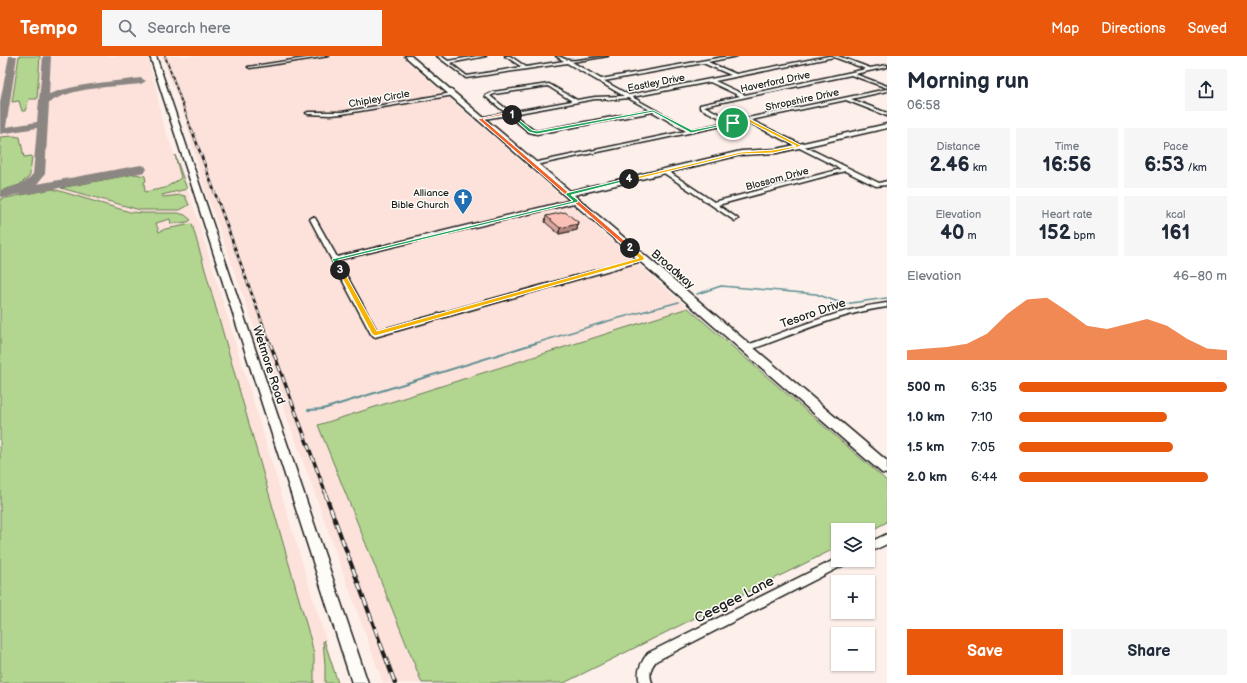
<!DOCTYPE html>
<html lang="en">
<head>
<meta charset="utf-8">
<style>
  body { margin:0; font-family:"Balsamiq Sans",sans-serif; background:#f6f6f7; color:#1f2937; height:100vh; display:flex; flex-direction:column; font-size:15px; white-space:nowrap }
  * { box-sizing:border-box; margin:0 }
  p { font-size:13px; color:#747a83 }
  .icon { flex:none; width:22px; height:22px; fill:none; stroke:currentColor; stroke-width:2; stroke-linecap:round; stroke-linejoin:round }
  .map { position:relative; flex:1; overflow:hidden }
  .details { display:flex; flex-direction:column; background:#fff; width:360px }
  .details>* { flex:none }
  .fabs { position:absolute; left:831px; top:467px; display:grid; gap:8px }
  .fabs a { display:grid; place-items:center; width:44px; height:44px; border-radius:0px; background:#fff; box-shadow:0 1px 3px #0004; font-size:20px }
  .pin { position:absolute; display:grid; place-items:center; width:34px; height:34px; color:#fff; margin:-17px; border:2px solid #fff; border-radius:50%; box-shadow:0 1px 4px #0007 }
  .km { position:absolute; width:20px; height:20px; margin:-10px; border-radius:50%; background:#222; color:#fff; font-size:11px; line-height:20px; text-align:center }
  .round { display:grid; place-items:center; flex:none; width:42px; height:42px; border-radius:0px; background:#f6f6f7 }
  .headline { display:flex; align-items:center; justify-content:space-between; height:68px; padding:0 20px }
  h1 { font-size:22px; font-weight:800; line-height:30px }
  .stats { display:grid; grid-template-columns:repeat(3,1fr); gap:6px; height:68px; padding:4px 20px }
  .stats div { display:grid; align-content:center; border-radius:0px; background:#f6f6f7; text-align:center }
  .stats b { font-size:20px; font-weight:800 }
  .stats small { font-size:11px; font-weight:400 }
  .stats p { font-size:11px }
  .chart { height:112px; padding:8px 20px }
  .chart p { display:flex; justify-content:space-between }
  .chart svg { width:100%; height:72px; margin-top:4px; fill:#ea580c; opacity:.7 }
  .primary-button { display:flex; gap:8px; margin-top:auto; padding:8px 20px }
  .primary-button a { flex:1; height:46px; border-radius:0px; background:#ea580c; color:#fff; font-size:16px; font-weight:800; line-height:46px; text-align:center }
  .primary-button a+a { background:#f6f6f7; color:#1f2937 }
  ul { padding:0 20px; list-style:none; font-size:13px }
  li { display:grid; grid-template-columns:64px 48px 1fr; align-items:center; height:30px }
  li i { height:10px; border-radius:5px; background:#ea580c }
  header { display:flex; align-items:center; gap:24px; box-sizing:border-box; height:56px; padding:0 20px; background:#ea580c; color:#fff }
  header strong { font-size:19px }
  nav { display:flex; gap:22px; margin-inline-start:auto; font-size:14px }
  .search { width:280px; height:36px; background:#f6f6f7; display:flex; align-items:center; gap:10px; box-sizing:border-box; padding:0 14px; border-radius:0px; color:#747a83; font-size:15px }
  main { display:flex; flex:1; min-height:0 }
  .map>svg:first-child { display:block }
</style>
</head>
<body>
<header>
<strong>Tempo</strong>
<div class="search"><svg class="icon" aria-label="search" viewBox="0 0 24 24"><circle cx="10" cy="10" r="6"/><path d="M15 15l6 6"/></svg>Search here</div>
<nav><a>Map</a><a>Directions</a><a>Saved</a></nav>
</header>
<main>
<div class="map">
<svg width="887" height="627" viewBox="0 0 887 627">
  <rect width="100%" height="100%" fill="#fdf0ea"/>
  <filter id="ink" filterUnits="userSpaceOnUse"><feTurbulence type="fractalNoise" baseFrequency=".025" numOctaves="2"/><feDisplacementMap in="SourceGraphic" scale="8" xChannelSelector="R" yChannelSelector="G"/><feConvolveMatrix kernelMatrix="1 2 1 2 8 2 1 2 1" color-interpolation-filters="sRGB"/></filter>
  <g filter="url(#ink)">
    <!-- built -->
    <g fill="#fce2da">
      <path d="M0,0H147L156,31L161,62L196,157L339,627H0Z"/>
      <path d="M162,0H401L688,252L318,369L422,627H383L201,123L186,65Z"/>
    </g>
    <!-- green -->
    <g fill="#b2d590" stroke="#677856">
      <path d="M19,0H40L37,43H29L25,55H22L19,45L12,46Z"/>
      <path d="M13,80L20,81L24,101L32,100L30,119L28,122L19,129L0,135V81Z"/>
      <path d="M175,99L187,133L162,139L163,141L181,139L185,140L189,149L180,154H140L61,132L135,118L145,120L146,125L144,126L145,136L165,132L181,122Z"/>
      <path d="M53,133L130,156L144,157H178L185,159L191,164L188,166L171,168L170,163L156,167L159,176L165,173L192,168L311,585L314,599V627H0V143Z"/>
      <path d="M688,252L887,425V466L868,476V474H838V491L564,627H422L318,369Z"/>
      <path d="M324,584L338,627H325V609L323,585Z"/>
    </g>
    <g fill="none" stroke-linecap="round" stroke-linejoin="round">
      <!-- stream-far1 -->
      <g stroke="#5d8d91" stroke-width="1.5">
        <path d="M697,238L721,230L816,238L844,248L887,242"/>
        <path d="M533,288L608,265L679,246"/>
      </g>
      <!-- stream -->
      <path stroke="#5d8d91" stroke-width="2" d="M308,354L323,353L536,287"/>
      <!-- taxiway -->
      <path fill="#8c8683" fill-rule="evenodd" d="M9,0H17L6,71L37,66L43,0H51L49,38C79,27 110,26 141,22L146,25L141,28C114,31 71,31 49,47L45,118L37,128L141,109L145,110L147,113L145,116L22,139C14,137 8,143 0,141V135C12,132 25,128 33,118L37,72L0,78V46Z"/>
      <defs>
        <g id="street">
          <path d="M319,0H329L250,12L248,11Z"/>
          <path d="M437,0H441L448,5L477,0H486L450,7L467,20L522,11L505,0H510L526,11L564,5L556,0C561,0 563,3 568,4C574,6 599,0 608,0L572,6L601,23L729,0H737L708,6L736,18L829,0H838L870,12L887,9V11L855,18L887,30V32L851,19L704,50L733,65L887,33V35L851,43L887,57V60L846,44L751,64L879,127L887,125V129L876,130L845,115L718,149L737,162L738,163L735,165L661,115L666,114L714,146L841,113L746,65L531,110L530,109L533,107L686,75L653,56L537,78L529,76L508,59L478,64V62L506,57L485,40L493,36L549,28L577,44L595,41L624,40L567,7L466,22ZM834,1L866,13L745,39L715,25ZM703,7L731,19L629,39L604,25ZM710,26L740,40L700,49V52L728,66L691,74L632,41ZM548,30L572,45L510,56L490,40L494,38ZM628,42L650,54L537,75L533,74L513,58L595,43H619Z"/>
          <path d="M452,37H454V39L342,58L330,59L308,58L306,57L308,56H342Z"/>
          <path d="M576,143L579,145L578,146L338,204L377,275L641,202H645V204L375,281L371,278L310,163L313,161L315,162L337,201Z"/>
          <path d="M887,247V251C840,257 795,278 750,294H744L743,292L744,290C791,274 838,253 887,247Z"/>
          <path d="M887,478V488L868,497V487Z"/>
          <path d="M838,502V504H849L848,507L656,605C650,612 649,618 652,627H640C636,616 641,606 648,597Z"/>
        </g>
        <g id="secondary">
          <path d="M150,0H156L368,627H352Z"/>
          <path d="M405,0H411L570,135L741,95L777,93L887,68V72L777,97L741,99L574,139L887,405V418L882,417Z"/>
        </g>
      </defs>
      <!-- street casing -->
      <use href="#street" stroke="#1c1c1c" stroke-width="3"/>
      <!-- secondary casing -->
      <use href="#secondary" stroke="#1c1c1c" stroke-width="3"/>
      <!-- street -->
      <use href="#street" fill="#fdfcf7" fill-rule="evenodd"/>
      <!-- secondary -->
      <use href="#secondary" fill="#fdfcf7" fill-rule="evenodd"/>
      <defs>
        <path id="rail-far3" d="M165,0L192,75"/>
        <path id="rail-far2" d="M192,74L270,288"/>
        <path id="rail-far1" d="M270,287L326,438"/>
        <path id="rail" d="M325,437L395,627"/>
      </defs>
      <!-- rail-far3 casing -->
      <use href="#rail-far3" stroke="#1c1c1c" stroke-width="2"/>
      <!-- rail-far2 casing -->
      <use href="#rail-far2" stroke="#1c1c1c" stroke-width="2.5"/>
      <!-- rail-far1 casing -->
      <use href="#rail-far1" stroke="#1c1c1c" stroke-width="3.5"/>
      <!-- rail casing -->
      <use href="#rail" stroke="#1c1c1c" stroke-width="4"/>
      <!-- rail-far3 -->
      <use href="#rail-far3" stroke="#fdfcf7" stroke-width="1" stroke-dasharray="3" stroke-linecap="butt"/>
      <!-- rail-far2 -->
      <use href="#rail-far2" stroke="#fdfcf7" stroke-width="1.5" stroke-dasharray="4" stroke-linecap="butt"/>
      <!-- rail-far1 -->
      <use href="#rail-far1" stroke="#fdfcf7" stroke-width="2" stroke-dasharray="6" stroke-linecap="butt"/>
      <!-- rail -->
      <use href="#rail" stroke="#fdfcf7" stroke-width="2.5" stroke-dasharray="8" stroke-linecap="butt"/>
    </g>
    <!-- wall -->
    <path fill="#d8a59c" stroke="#1c1c1c" d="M546,160L578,166L577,174L559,178L545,166Z"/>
    <!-- shaded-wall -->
    <path fill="#b0867f" stroke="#1c1c1c" d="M578,166L577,174L559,178L560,172Z"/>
    <!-- building -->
    <path fill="#fbc0b5" stroke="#1c1c1c" d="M565,156L578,166L577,167L578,168L560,172L546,160Z"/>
  </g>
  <!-- split-1 -->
  <path fill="#22a559" stroke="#fff" d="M653,54L692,74L733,66L735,67L691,77L653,56L537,78L529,76L510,59H513L532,74L537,75Z"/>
  <!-- split-2 -->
  <path fill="#f0652b" stroke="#fff" d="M509,56L513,60L509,58L483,63L632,191V193H628L478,63Z"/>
  <!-- split-3 -->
  <path fill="#f5b400" stroke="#fff" d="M628,191H632L644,201V204L375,280L372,278L338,214L340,212L343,214L377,275L639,202L628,193Z"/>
  <!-- split-4 -->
  <path fill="#22a559" stroke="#fff" d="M629,122L630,124L571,139L578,144V146L338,204L342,215H339L332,203L573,145L566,139V137Z"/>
  <!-- split-5 -->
  <path fill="#f5b400" stroke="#fff" d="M749,63L802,90L773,97L741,98L629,125L627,123L741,96L773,94L796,90L747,65L733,68L731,67Z"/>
  <!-- icons -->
  <defs>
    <symbol id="church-pin" viewBox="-11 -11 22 30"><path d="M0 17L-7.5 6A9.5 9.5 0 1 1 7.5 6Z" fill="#1f6fb2" stroke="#fdfcf7"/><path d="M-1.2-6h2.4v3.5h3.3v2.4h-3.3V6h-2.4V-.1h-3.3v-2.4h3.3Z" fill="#fff"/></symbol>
  </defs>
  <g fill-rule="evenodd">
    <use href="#church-pin" x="452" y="131" width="22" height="30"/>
  </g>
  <g text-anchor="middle" stroke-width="3" stroke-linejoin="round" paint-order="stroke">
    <!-- far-street labels -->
    <g font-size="10" fill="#1c1c1c" stroke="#fdfcf7">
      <text transform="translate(775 25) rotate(-12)" y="4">Haverford Drive</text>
      <text transform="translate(656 26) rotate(-11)" y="4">Eastley Drive</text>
      <text transform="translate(379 42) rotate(-10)" y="4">Chipley Circle</text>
      <text transform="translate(802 43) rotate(-12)" y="4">Shropshire Drive</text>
      <text transform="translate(777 122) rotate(-15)" y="4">Blossom Drive</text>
    </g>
    <!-- far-poi labels -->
    <g font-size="10" fill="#1c1c1c" stroke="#fdfcf7" text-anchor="end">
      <text x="449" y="140">Alliance<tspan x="449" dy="12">Bible Church</tspan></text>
    </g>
    <!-- street labels -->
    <g font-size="12" fill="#1c1c1c" stroke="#fdfcf7">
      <text transform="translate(673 213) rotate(41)" y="4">Broadway</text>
      <text transform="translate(813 257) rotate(-19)" y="4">Tesoro Drive</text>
      <text transform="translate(269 309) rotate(72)" y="4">Wetmore Road</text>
    </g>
    <!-- near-street labels -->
    <g font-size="14" fill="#1c1c1c" stroke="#fdfcf7">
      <text transform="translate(734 543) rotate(-27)" y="5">Ceegee Lane</text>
    </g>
  </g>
</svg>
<div class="fabs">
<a><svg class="icon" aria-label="layers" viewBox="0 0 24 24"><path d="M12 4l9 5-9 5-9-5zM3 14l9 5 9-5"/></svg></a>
<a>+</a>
<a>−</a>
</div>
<div class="pin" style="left:733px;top:67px;background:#1e9e55"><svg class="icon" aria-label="arrive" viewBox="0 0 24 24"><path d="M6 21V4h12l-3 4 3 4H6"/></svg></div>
<b class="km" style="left:512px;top:59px">1</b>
<b class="km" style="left:630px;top:192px">2</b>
<b class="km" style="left:340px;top:214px">3</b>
<b class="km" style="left:629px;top:123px">4</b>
</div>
<section class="details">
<div class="headline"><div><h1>Morning run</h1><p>06:58</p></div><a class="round"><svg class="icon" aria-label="share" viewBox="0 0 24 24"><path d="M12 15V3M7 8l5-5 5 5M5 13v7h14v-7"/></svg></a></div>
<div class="stats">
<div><p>Distance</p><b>2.46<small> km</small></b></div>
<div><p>Time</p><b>16:56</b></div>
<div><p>Pace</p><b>6:53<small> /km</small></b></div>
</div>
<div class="stats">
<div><p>Elevation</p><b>40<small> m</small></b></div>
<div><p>Heart rate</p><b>152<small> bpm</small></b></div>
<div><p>kcal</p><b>161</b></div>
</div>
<div class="chart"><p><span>Elevation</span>46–80 m</p>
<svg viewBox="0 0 160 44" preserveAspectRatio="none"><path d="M0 44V38L10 37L20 36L30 34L40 28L50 16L60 7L70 6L80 14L90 23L100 25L110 22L120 19L130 23L140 31L150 37L160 38V44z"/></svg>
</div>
<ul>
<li><b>500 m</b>6:35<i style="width:100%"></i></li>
<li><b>1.0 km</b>7:10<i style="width:71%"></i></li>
<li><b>1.5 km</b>7:05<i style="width:74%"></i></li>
<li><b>2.0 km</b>6:44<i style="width:91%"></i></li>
</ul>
<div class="primary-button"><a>Save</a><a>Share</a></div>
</section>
</main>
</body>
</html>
